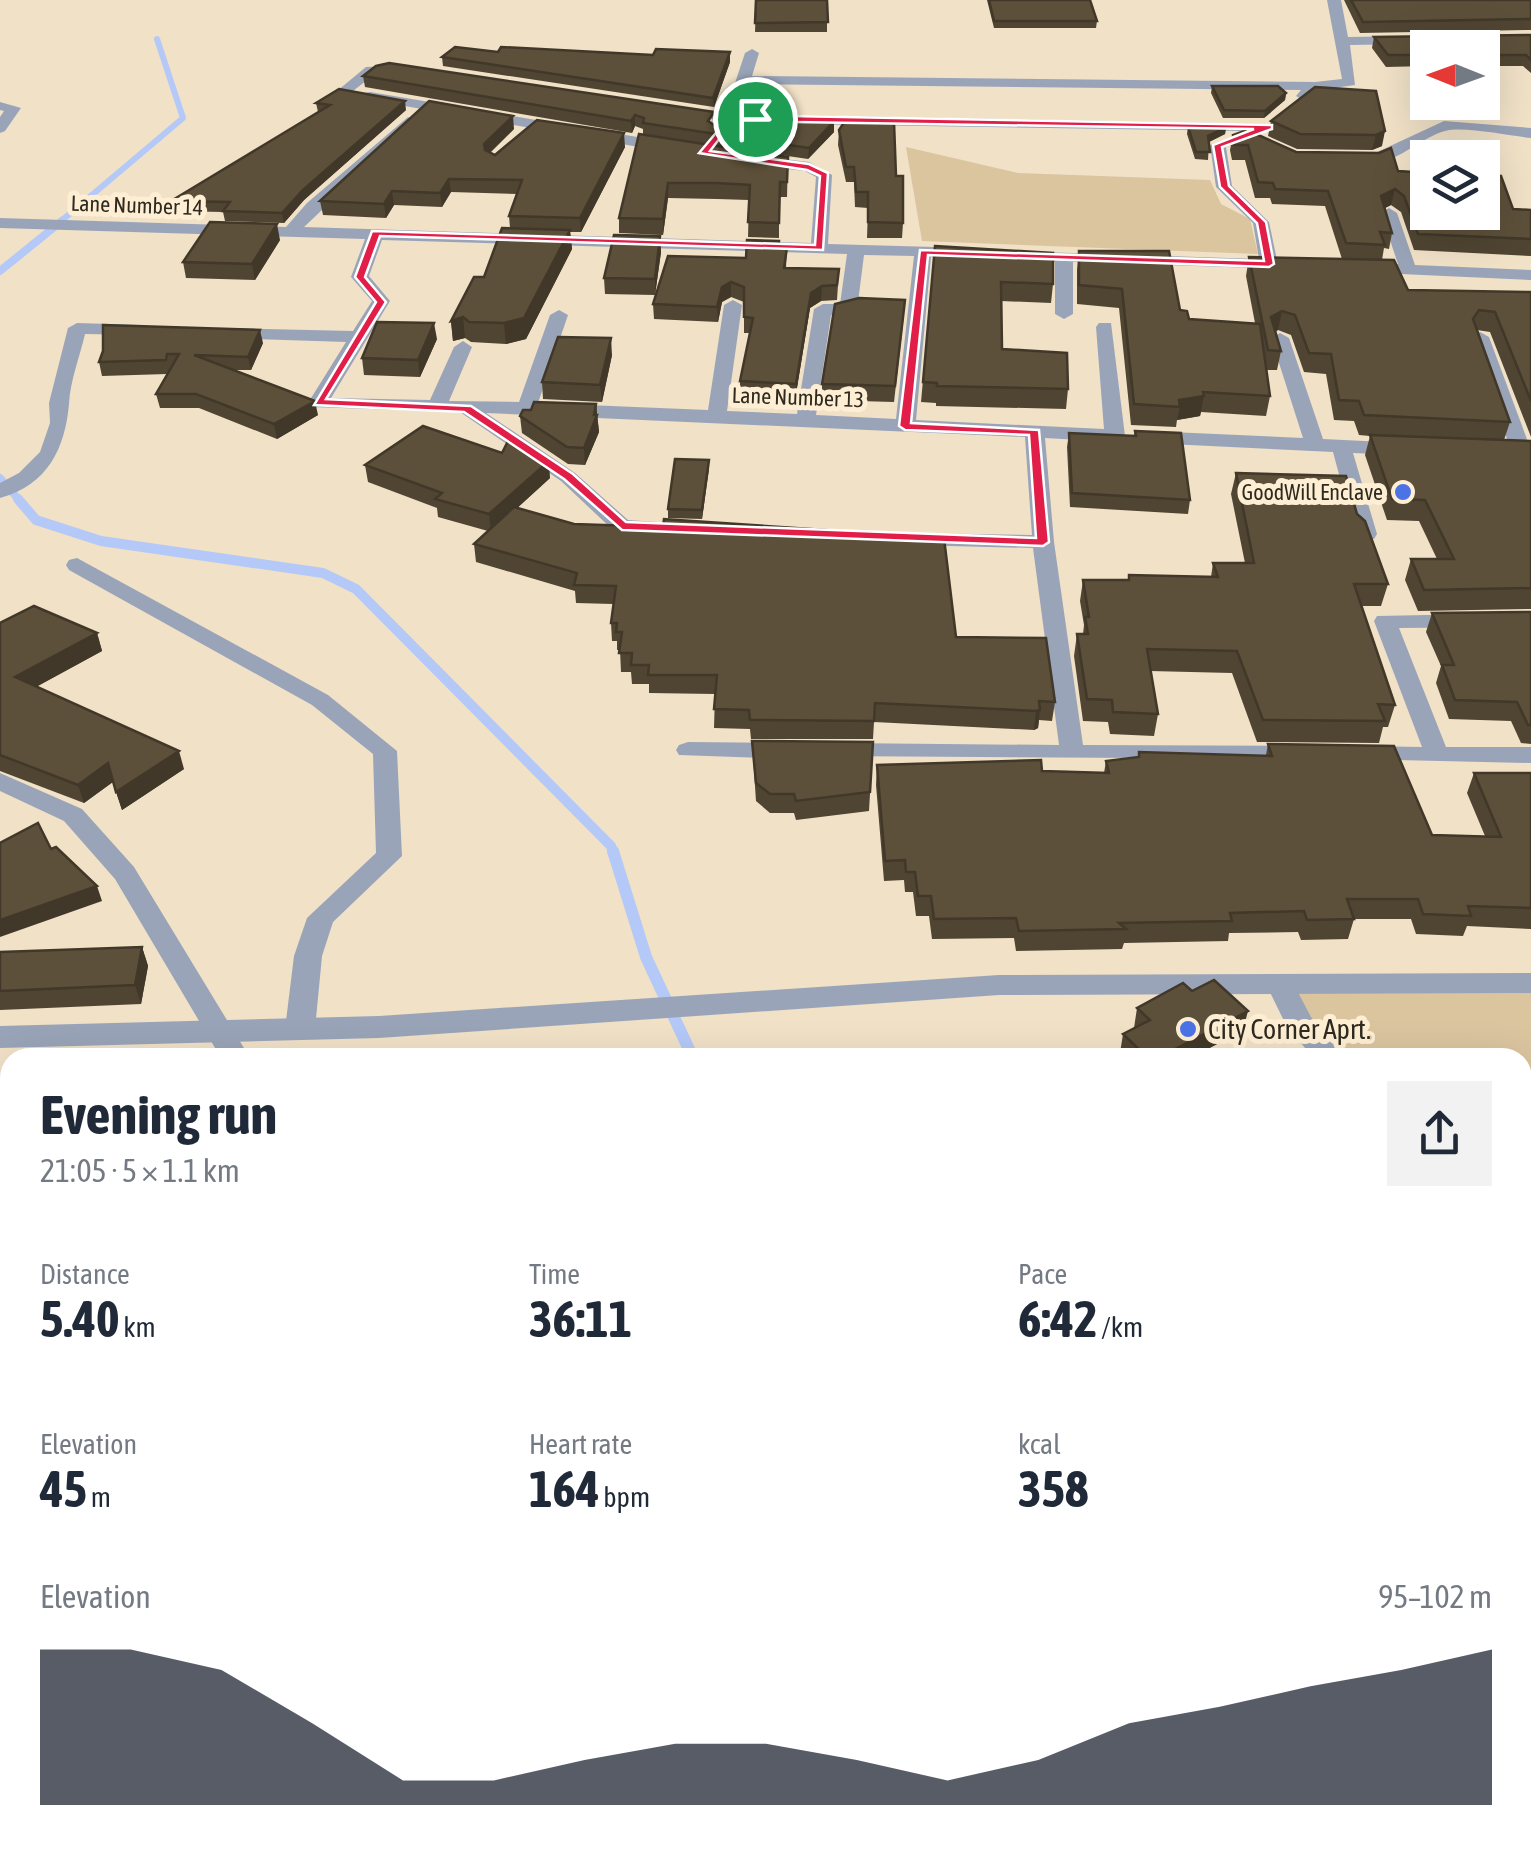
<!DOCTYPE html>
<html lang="en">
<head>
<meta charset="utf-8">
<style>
  body { margin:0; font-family:"Asap Condensed",sans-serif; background:#f2f2f3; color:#1f2937; height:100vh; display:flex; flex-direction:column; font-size:38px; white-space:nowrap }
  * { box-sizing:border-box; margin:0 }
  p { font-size:32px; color:#747a83 }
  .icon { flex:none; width:55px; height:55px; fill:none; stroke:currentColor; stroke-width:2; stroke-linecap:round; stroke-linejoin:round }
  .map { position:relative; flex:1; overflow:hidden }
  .drawer { position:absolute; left:0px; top:1048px; width:1532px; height:812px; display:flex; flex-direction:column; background:#fff; border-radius:30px 30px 0 0; box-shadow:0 10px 40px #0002 }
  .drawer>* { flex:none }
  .needle { width:65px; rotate:271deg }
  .buttons { position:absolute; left:1410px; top:30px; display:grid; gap:20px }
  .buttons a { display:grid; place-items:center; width:90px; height:90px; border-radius:0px; background:#fff; box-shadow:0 10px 40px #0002; font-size:50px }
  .pin { position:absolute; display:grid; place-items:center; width:85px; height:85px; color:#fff; margin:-42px; border:5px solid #fff; border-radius:50%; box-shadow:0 2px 10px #0007 }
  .round { display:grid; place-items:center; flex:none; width:105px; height:105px; border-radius:0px; background:#f2f2f3 }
  .summary { display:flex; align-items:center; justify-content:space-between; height:170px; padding:0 40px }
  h1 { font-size:55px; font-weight:700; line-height:75px }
  .stats { display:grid; grid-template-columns:repeat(3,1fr); gap:15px; height:170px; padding:10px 40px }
  .stats div { display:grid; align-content:center }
  .stats b { font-size:50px; font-weight:700 }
  .stats small { font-size:28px; font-weight:400 }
  .stats p { font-size:28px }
  .chart { height:280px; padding:20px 40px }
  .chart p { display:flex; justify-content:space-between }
  .chart svg { width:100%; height:180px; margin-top:10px; fill:#111827; opacity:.7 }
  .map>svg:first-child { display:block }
</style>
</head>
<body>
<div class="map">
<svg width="1531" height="1859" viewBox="0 0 1531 1859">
  <rect width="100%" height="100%" fill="#f0e1c7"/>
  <!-- green -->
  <g fill="#dbc59f">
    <path d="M906,147L1018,173L1210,180L1221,204L1250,219L1258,254L922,241Z"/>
    <path d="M1288,990H1531V1202L1523,1199L1522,1058L1341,1057Z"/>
  </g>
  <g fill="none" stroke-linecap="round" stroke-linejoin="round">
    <!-- stream-far4 -->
    <path stroke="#b4c9f8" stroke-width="6" d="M60,222L183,118L157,39"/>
    <!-- stream-far3 -->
    <g stroke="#b4c9f8" stroke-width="8">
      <path d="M0,271L63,220"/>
      <path d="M0,478L20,501"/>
    </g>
    <!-- stream-far2 -->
    <path stroke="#b4c9f8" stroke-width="10" d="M18,499L36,520L101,541L323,573L356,589L611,846L613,854"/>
    <!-- stream-far1 -->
    <path stroke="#b4c9f8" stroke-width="12" d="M613,851L646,957L693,1058"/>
    <!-- stream -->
    <path stroke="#b4c9f8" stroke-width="15" d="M1199,1850L1201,1859"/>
    <!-- minor -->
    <g fill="#9aa4b8" fill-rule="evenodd">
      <path d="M1327,0H1341L1348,37L1411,36L1418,40L1411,44L1350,45L1355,85L1319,90L1303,100L1296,96L1301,90L749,84L740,114L1274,124V130L1259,131L1258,137L1226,147L1232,186L1269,222L1277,260L1291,261V269L1073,262V314L1064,319L1055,314V262L1018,260L1012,259V251L1259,259L1253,223L1216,187L1210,145L1246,131L735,123L720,137L712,132L721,121L670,110L677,106L725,113L745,53L752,49L759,53L752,76L1315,82L1342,79Z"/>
      <path d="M407,65L414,69L412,72L375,74L349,94L337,91L366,67Z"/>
      <path d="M370,92L673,143L681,148L673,153L365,99V93Z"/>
      <path d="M0,102L21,108L5,131L0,133V117L4,111L0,110Z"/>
      <path d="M408,117L415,121L413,124L304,227L811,243L816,177L805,171L750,165L742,160L750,155L809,162L832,175L828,244L970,248L978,253L970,258L931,257L916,420L1104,429L1096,327L1099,323H1111L1125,436L1115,442L1045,438L1054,542L1083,745L1305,746L1314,749L1317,754L1314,759L829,756L826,751L838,743L1059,745L1033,548L909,545L898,539L909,533L1032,535L1025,437L486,413L575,473L628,520L657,522L668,528C656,539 630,534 614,531L561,481L460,412L311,407L308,403L346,342L224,338L215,333L224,328L353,331L372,301L351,277L365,239L0,228V218L286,227L307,203ZM382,240L847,254L840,304H823L814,309L797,414L727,411L742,305L733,300L724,305L708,410L538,403L568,315L559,310L550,315L519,402L449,401L472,347L463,341L454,347L430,400L331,398L390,301L369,276ZM864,255L914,256L896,419L816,415L831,315H848L857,310Z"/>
      <path d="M1444,121L1531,128V138C1509,136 1465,126 1445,131C1417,138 1381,179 1352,159L1373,154Z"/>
      <path d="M1389,208L1397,213L1415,265L1531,270V280L1357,272L1354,268L1363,263L1398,264L1381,213Z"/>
      <path d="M77,323L141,325L150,330L141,335L85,334C80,356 70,381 69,404C65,448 48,485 0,498V483L19,473L40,452L50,423L49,403L68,328Z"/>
      <path d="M1480,332L1489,337L1531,450L1529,457H1515L1512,453L1471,337Z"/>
      <path d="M1280,333L1289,338L1323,439L1405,443L1415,449L1405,455L1353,453L1377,534L1374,539H1358L1355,534L1333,452L1148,443L1138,437L1148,431L1303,438L1271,338Z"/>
      <path d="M77,558L328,695L397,751L402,856L333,922L322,956L315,1029L310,1037L300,1040L290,1037L285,1029L294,956L307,918L376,853L373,754L312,705L69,570L66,565L69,560Z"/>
      <path d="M1531,613V627L1399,628L1446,747H1531V763L1354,759L1351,754L1354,749L1363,746L1422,747L1374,621L1377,616Z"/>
      <path d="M688,742L790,743L802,751L790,759L679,755L676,750L679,745Z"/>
      <path d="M0,773L82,809L134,867L250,1058H221L115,879L64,821L0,791Z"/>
      <path d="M1280,974L1290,977L1311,1017L1347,1058H1313L1285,1023L1266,984L1270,977Z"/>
      <path d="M1522,1192L1531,1195V1221L1522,1218Z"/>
      <rect x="0" y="1276" width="10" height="28"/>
      <rect x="1522" y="1538" width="9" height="34"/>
    </g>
    <!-- tertiary -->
    <path fill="#9aa4b8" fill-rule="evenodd" d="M1531,973V993L999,995L379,1038L0,1048V1026L379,1016L999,975Z"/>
  </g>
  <!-- wall -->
  <g fill="#504532">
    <path d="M756,0H827V32H755Z"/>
    <path d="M987,0H1090L1097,21L1096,28H994Z"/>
    <path d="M1344,0H1531V30L1360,33Z"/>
    <path d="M1531,35V73L1523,66H1482V48H1428V66L1386,67L1372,48L1374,37Z"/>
    <path d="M498,52L653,55L730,52V62L714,107L443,66L442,57Z"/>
    <path d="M363,76L714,124L720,129L781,122L834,121V132L808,159L650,136L788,157L787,197H779V238L748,237L749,200L717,199L668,198L663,235L619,233V218L643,135V129L635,126L632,133L365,87Z"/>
    <path d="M1212,86L1286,93L1285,100L1264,118H1223L1211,93Z"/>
    <path d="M1376,91L1382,146L1372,150L1297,149L1268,136L1271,121Z"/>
    <path d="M316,103L406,110L304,200L284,223L225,221L223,212L173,211L171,201L318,112Z"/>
    <path d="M1188,126L1226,127L1225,134L1209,142L1208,160L1195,159L1187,134Z"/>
    <path d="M514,129L490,153L495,155L625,147L581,232H570L572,249L526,339L506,344L471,342L465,338L453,341L451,321L484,277L510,228L509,216L517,194L451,192L442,207L394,205L386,218L323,215L320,201Z"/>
    <path d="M839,130L896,176L903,223L902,238H867L868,208L855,207L854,182H846L838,145Z"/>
    <path d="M1233,135L1296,152L1398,171L1513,209L1531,210V256L1414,250L1401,212L1391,205L1385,208L1392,233L1389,249L1384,248L1382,260L1408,290L1531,292V437L1490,332L1477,330L1510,422L1504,440L1531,441V609L1418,611L1405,580L1411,559H1437L1419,521L1387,520L1365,455L1370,436L1359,435L1354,421L1334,420L1326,374L1304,372L1291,335L1278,330L1276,331L1281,351L1277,370H1266L1270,396L1266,416L1201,412L1200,416L1177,420L1176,427L1131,425L1119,308L1077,304V270L1079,251L1180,310L1189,319L1255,323L1246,276L1249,257L1342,259L1325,206L1272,204L1270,198H1255L1245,160H1232L1230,150Z"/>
    <path d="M660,236L661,252L655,295L605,294L604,278Z"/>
    <path d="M280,240L255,280L186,278L183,262Z"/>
    <path d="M779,246L787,247L786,268L839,269L837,300L821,301L810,308L795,400L740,397V381L750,333H744V302L731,297L722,302L718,322L654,319L653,304Z"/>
    <path d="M935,246L1053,284L1051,303L1001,301L1002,349L1068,389L1066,409L936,406V403L921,402Z"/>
    <path d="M904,315L894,402L822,400V384Z"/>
    <path d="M437,339L420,377L364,375L362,358Z"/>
    <path d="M263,343L251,370H234L318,415L277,439L199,408H160L156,394L167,374L102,376L99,362Z"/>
    <path d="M612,355L602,402L543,399L542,382Z"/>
    <path d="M596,404L599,432L585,465L568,464L522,433L520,416L531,410Z"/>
    <path d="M1135,431L1190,500L1188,514L1070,507L1067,447L1069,433L1134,436Z"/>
    <path d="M709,460L702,519L668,518V509Z"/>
    <path d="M365,465L550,478L517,508L956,637L1055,702L1052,721L1039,720L1038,728L1034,730L874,722L873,739H751L750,729L714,728L715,694L649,693V684H632L631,672H621L620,650H617V641H612L611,623L613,604L576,603L575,591L476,562L474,544L488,531L438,517L437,508L368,482Z"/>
    <path d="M1236,473L1357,514L1388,584L1381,606H1361L1395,705L1388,727H1383L1379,743L1257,742L1232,673L1150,671L1158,714L1154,736L1110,734L1108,722L1083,721L1074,656L1077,634H1083L1084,625L1080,601L1083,580H1128L1129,575L1211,577L1213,563H1245L1231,494Z"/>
    <path d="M1531,612V744L1521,743L1511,721L1449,719L1436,683L1441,666L1426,632L1432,613Z"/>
    <path d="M0,623L97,633L102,651L36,687L184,769L122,810L113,782L84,803L0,771Z"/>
    <path d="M752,741L873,742L869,811L796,820L794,813H770L756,801Z"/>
    <path d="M1268,744L1432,835L1485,836L1467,793L1474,773H1531V929L1467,926L1463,936L1416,934L1411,919H1354L1348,939L1301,940L1298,932L1229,933L1228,941L1124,943L1122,949L1016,951L1014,938L932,939L929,916H916L913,892H905L904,880L884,881L876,785L877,765L1104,773L1106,761L1266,755Z"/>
    <path d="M142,947L148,966L141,1004L0,1010V952Z"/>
    <path d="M1192,991L1243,1030L1191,1058H1125L1120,1053L1123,1034L1134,1028L1137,1008Z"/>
    <path d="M10,1134V1250H0V1135Z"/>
    <rect x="0" y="1297" width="10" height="155"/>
    <path d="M1522,1604L1531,1605V1694L1522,1693Z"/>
  </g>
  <!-- shaded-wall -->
  <g fill="#413829">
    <path d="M730,52V62L714,107L713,98Z"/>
    <path d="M1286,93L1285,100L1264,118L1265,111Z"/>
    <path d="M405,101L406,110L304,200L284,223L282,213L303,190Z"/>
    <path d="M635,115V126L632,133L631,121Z"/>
    <path d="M513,116L514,129L485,157L484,144Z"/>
    <path d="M834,121V132L808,159L809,148Z"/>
    <path d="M1226,127L1225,134L1207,143L1208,136Z"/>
    <path d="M1385,131L1382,146L1372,150L1376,135Z"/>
    <path d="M624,133L625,147L581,232L580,218Z"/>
    <path d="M449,179L451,192L442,207L440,193Z"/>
    <path d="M668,183V198L663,235V219Z"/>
    <path d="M1395,189L1391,205L1377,212L1381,196Z"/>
    <path d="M392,191L394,205L386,218L384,204Z"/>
    <path d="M277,224L280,240L255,280L252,264Z"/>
    <path d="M570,230L572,249L526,339L506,344L504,323Z"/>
    <path d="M660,236L661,252L655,295V279Z"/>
    <path d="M731,282V297L722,302L718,322L717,307L722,287Z"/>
    <path d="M822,286L821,301L810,308L795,400L796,384L811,293Z"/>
    <path d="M1282,311L1278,330L1268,337L1271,317Z"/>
    <path d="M463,317L465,338L453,341L451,321Z"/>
    <path d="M434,323L437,339L420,377L418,360Z"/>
    <path d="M260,330L263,343L251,370L248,357Z"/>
    <path d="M611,338L612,355L602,402L600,385Z"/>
    <path d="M1204,396L1200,416L1177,420L1180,407L1179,400Z"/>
    <path d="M315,401L318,415L277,439L274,424Z"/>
    <path d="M596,404L599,432L585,465L584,448Z"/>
    <path d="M709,460V469L702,519V510Z"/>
    <path d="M549,461L550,478L491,532L489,514Z"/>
    <path d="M97,633L102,651L21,695L15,677Z"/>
    <path d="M1040,710L1038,728L1034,730L1036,711Z"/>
    <path d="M179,751L184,769L122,810L116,792Z"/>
    <path d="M108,763L114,781L84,803L78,785Z"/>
    <path d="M97,886L102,901L0,937V920Z"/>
    <path d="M142,947L148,966L141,1004L135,985Z"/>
    <path d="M1248,1011L1243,1030L1191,1058H1158Z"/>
    <path d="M8,1405L10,1408V1440L3,1428Z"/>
  </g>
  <!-- building -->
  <g fill="#5d503a" stroke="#413829" stroke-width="2.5">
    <path d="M756,0H827L828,22L755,23Z"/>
    <path d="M989,0H1090L1097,21H994Z"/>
    <path d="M1351,0H1531V19L1363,22Z"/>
    <path d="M1531,35V60L1526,55H1482V48H1428V55H1388L1374,37Z"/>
    <path d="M455,47L498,52L501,47L653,55L656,49L730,52L713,98L442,57Z"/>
    <path d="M389,63L714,112L708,121L720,129L736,115L780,116L781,122L788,116L834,121L809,148L643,123L644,118L635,115L631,121L363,76L376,66Z"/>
    <path d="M1212,86H1278L1286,93L1265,111L1224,110Z"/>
    <path d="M1315,87L1376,91L1385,131L1376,135L1300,134L1271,121Z"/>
    <path d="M339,89L405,101L303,190L282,213L223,211L230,202L171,201L330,105L316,103Z"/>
    <path d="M429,101L513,116L484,144L485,150L495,155L537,120L624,133L580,218L509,216L522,180L449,179L440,193L392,191L384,204L320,201Z"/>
    <path d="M847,118L894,122L896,176H903V223L868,222V192H856L854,167H846L839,130Z"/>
    <path d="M1188,126L1226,127L1208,136L1210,152H1196Z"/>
    <path d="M1247,130L1296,152L1379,153L1391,148L1398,171L1428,173V212H1482V175L1501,176L1513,209L1531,210V239L1418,234L1404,196L1395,189L1381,196L1392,233L1380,232L1385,245L1346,243L1328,191L1275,189L1273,183L1258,182L1248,145H1234L1233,135Z"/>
    <path d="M639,134L788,157L787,182H780L779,223L748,222L750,185L717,183H668L663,219L619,218Z"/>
    <path d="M210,222L277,224L252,264L183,262Z"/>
    <path d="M502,228L570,230L524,318L504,323L469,322L463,317L451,321L474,277H484Z"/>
    <path d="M614,235L660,236L655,279L604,278Z"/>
    <path d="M747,240L779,241V246L787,247L784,268L839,269L837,285L822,286L811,293L796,384L740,381L753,318L744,317V287L731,282L722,287L717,307L653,304L668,256L746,258Z"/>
    <path d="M935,246L1053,253V284L1001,282L1002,349L1067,353L1068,389L937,386V383L923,382Z"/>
    <path d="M1079,251H1169L1180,310L1187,311L1189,319L1260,324L1270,396L1203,392L1204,396L1179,400L1180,407L1134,404L1122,289L1079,285Z"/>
    <path d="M1249,257L1394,260L1408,290L1531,292V401L1495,312L1479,310L1473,319L1510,422L1364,415L1359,401L1339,400L1331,354L1309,353L1295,315L1282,311L1271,317L1281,351L1268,350Z"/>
    <path d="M859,298L905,300L895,386L822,384L835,304Z"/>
    <path d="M377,322L434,323L418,360L362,358Z"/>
    <path d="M103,325L260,330L248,357L194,355L315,401L274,424L196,394H156L179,354H167L166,360L99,362L103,351Z"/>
    <path d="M558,337L611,338L600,385L542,382Z"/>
    <path d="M534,402L596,404L594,415H597L584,448L567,447L520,416L523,410H531Z"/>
    <path d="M423,426L502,453L511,435L549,461L489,514L435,499L442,493L365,465Z"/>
    <path d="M1135,431L1181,433L1190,500L1072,493L1069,433L1136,436Z"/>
    <path d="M1370,435L1531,441V588L1424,590L1411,559H1454L1425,500L1392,499Z"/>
    <path d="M675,459L709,460L702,510L668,509Z"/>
    <path d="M1236,473L1346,476L1357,514L1365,521L1388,584H1354L1395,705L1378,704L1385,721L1263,720L1237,651L1147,649L1158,714L1113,712L1112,700L1087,699L1077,634H1088L1085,617H1089L1083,580H1129V575L1218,577L1213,563H1254Z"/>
    <path d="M514,507L574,524L663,527L664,519L944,538L956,637L1046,638L1055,702L1039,701L1040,710L1036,711L875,703L874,721L750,720L749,710L714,709L717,675H648L649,665H631L632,653H619L622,632H616L617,623H611L616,586L574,585L577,573L474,544Z"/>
    <path d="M34,606L97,633L15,677L179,751L116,792L108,763L78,785L0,755V623Z"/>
    <path d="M1531,612V725H1528L1517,702L1455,700L1442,665H1454L1432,613Z"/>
    <path d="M752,741L873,742L870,792L796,801L794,794H770L756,783Z"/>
    <path d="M1268,744L1394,746L1432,835L1501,837L1474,773H1531V908L1468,906L1471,916L1423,914L1418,899H1347L1354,919L1307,920L1304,911L1230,913L1232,921L1119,923L1126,929L1019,931L1016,918L934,919L931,896H918L915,872H906L905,860L885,861L877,765L1041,760L1042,771L1109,773L1106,761L1139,757V752L1272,756Z"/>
    <path d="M38,823L51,849L56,847L97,886L0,920V843Z"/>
    <path d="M142,947L135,985L0,991V952Z"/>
    <path d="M1214,980L1248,1011L1158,1058H1148L1123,1034L1150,1020L1137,1008L1183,983L1192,991Z"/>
    <path d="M10,1134V1231H0V1135Z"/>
    <path d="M0,1297H10V1405H8L3,1428H0Z"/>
    <path d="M1522,1604L1531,1605V1677L1527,1676L1522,1656Z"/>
  </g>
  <!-- route -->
  <path fill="#e11d48" stroke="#fff" stroke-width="2.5" fill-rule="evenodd" d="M731,115L1272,125V129L1222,147L1229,186L1266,222L1274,264L1269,267L928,255L911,423L1039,430L1049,542L1043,546L622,530L564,479L464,412L314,405L376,302L355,277L372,231L815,245L820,176L807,170L699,153ZM733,121L1254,129L1213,145L1220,187L1257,223L1264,261L920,250L899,426L905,430L1029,435L1036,538L626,522L573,474L471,406L326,399L386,302L365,277L380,236L823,250L828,173L809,164L710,151Z"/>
  <!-- markers -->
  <g fill="#4c73e6" stroke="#feefd4" stroke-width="4">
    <circle cx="1403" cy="492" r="10"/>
    <circle cx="1188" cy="1029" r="10"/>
  </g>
  <g text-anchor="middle" stroke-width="10" stroke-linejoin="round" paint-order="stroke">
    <!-- far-street labels -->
    <g font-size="22" fill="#2f2a20" stroke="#feefd4">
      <text transform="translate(137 205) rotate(2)" y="8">Lane Number 14</text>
      <text transform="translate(798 397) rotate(2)" y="8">Lane Number 13</text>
    </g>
    <!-- far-poi labels -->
    <g font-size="22" fill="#2f2a20" stroke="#feefd4" text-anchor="end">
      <text x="1383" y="500">GoodWill Enclave</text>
    </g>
    <!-- poi labels -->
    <g font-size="28" fill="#2f2a20" stroke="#feefd4" text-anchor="start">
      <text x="1208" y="1039">City Corner Aprt.</text>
    </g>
  </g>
</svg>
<div class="buttons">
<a><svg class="needle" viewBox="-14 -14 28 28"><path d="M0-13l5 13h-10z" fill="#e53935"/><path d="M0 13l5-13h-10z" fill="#747a83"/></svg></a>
<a><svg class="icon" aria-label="layers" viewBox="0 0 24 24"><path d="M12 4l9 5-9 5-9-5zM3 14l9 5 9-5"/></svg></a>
</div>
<div class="pin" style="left:755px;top:119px;background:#1e9e55"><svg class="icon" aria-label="arrive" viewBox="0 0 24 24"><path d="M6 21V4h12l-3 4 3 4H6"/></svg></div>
<section class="drawer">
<div class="summary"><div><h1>Evening run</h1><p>21:05 · 5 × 1.1 km</p></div><a class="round"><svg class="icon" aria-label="share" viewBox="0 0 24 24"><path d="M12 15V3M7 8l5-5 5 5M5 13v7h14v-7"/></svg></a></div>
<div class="stats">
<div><p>Distance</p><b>5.40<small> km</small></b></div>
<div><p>Time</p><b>36:11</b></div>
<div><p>Pace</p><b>6:42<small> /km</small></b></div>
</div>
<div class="stats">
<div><p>Elevation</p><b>45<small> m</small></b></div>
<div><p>Heart rate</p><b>164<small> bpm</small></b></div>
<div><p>kcal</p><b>358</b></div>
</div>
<div class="chart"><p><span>Elevation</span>95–102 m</p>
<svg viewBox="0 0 160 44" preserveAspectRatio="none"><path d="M0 44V6L10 6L20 11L30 24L40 38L50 38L60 33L70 29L80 29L90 33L100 38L110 33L120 24L130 20L140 15L150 11L160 6V44z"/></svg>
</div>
</section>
</div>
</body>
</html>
